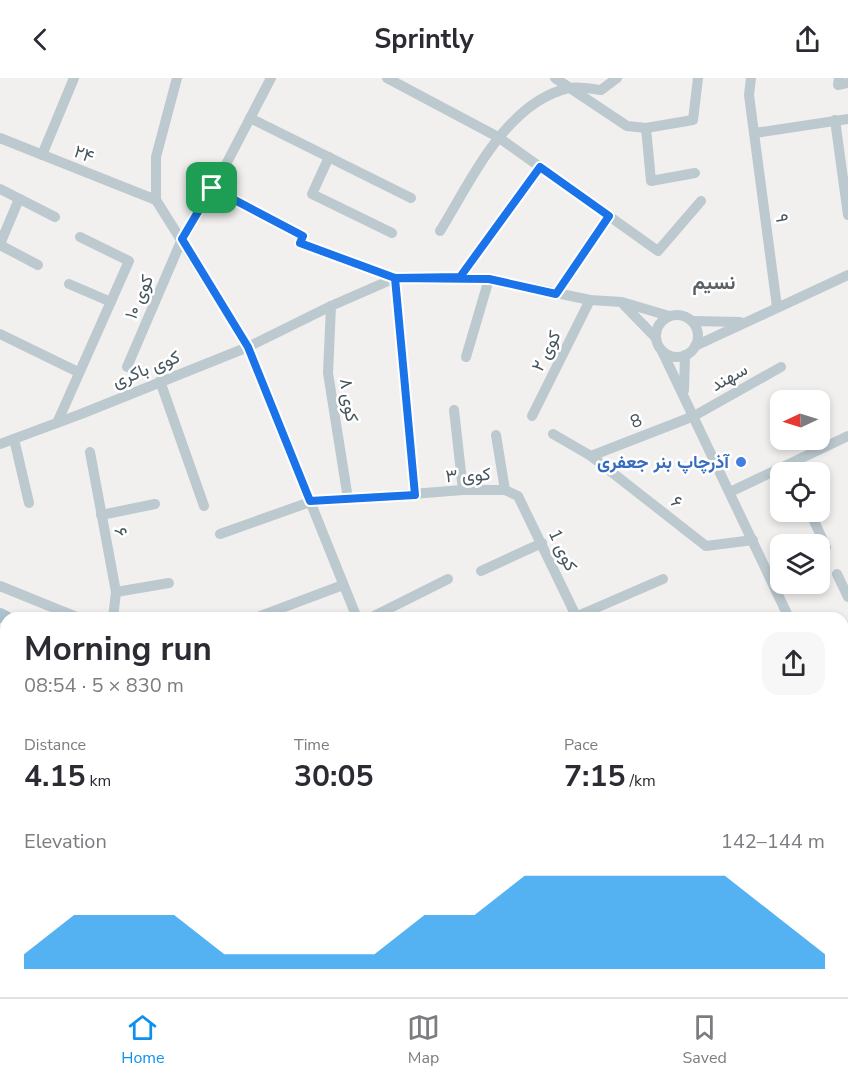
<!DOCTYPE html>
<html lang="en">
<head>
<meta charset="utf-8">
<style>
  body { margin:0; font-family:"Nunito Sans",Vazirmatn,sans-serif; background:#f7f7f7; color:#2b2b33; height:100vh; display:flex; flex-direction:column; font-size:22px; white-space:nowrap }
  * { box-sizing:border-box; margin:0 }
  p { font-size:20px; color:#7c7c81 }
  .icon { flex:none; width:33px; height:33px; fill:none; stroke:currentColor; stroke-width:2; stroke-linecap:round; stroke-linejoin:round }
  .map { position:relative; flex:1; overflow:hidden }
  .side { position:absolute; left:0px; top:534px; width:849px; height:386px; display:flex; flex-direction:column; background:#fff; border-radius:18px 18px 0 0; box-shadow:0 3px 9px #0003 }
  .side>* { flex:none }
  .needle { width:39px; rotate:266deg }
  .fabs { position:absolute; left:770px; top:312px; display:grid; gap:12px }
  .fabs a { display:grid; place-items:center; width:60px; height:60px; border-radius:12px; background:#fff; box-shadow:0 3px 9px #0003; font-size:30px }
  .pin { position:absolute; display:grid; place-items:center; width:51px; height:51px; color:#fff; margin:-26px; border-radius:12px; box-shadow:0 3px 9px #0006 }
  .round { display:grid; place-items:center; flex:none; width:63px; height:63px; border-radius:18px; background:#f7f7f7 }
  .head { display:flex; align-items:center; justify-content:space-between; height:102px; padding:0 24px }
  h1 { font-size:33px; font-weight:700; line-height:45px }
  .figures { display:grid; grid-template-columns:repeat(3,1fr); gap:9px; height:102px; padding:6px 24px }
  .figures div { display:grid; align-content:center }
  .figures b { font-size:30px; font-weight:700 }
  .figures small { font-size:16px; font-weight:400 }
  .figures p { font-size:16px }
  .chart { height:168px; padding:12px 24px }
  .chart p { display:flex; justify-content:space-between }
  .chart svg { width:100%; height:108px; margin-top:6px; fill:#0d91ed; opacity:.7 }
  header { display:flex; justify-content:space-between; align-items:center; height:78px; padding:0 24px; background:#fff; font-size:27px; font-weight:700 }
  .tab-bar { display:flex; justify-content:space-around; align-items:center; height:84px; border-top:2px solid #e1e1e2; background:#fff; font-size:16px; color:#7c7c81 }
  .tab-bar a { display:grid; justify-items:center; gap:3px }
  .tab-bar .selected { color:#0d91ed }
  .map>svg:first-child { display:block }
</style>
</head>
<body>
<header><svg class="icon" aria-label="back" viewBox="0 0 24 24"><path d="M15 5l-7 7 7 7"/></svg>Sprintly<svg class="icon" aria-label="share" viewBox="0 0 24 24"><path d="M12 15V3M7 8l5-5 5 5M5 13v7h14v-7"/></svg></header>
<div class="map">
<svg width="848" height="919" viewBox="0 0 848 919">
  <rect width="100%" height="100%" fill="#f2efef"/>
  <g fill="none" stroke-linecap="round" stroke-linejoin="round">
    <!-- minor -->
    <g stroke="#bcc9cf" stroke-width="10">
      <path d="M177,0L156,79V122L248,269L357,540"/>
      <path d="M387,0L498,59L658,173L701,123"/>
      <path d="M555,0L627,48L646,50L693,42L698,0"/>
      <path d="M751,0L749,17L777,229"/>
      <path d="M839,0L838,7L848,5"/>
      <path d="M250,40L411,120"/>
      <path d="M835,42L848,137"/>
      <path d="M646,50L651,103L695,95"/>
      <path d="M755,55L848,41"/>
      <path d="M0,60L156,122"/>
      <path d="M42,77L74,0"/>
      <path d="M329,79L312,116L392,155"/>
      <path d="M212,110L303,158L300,165L395,200L415,417"/>
      <path d="M0,111L55,139"/>
      <path d="M440,153C471,103 506,24 569,10C579,8 591,11 601,12L617,0"/>
      <path d="M0,166L19,121"/>
      <path d="M0,167L38,187"/>
      <path d="M460,199L540,89"/>
      <path d="M69,206L111,224"/>
      <path d="M556,216L609,138"/>
      <path d="M624,227L656,260"/>
      <path d="M331,228L328,295L348,421"/>
      <circle cx="677" cy="258" r="21"/>
      <path d="M693,243L740,244"/>
      <path d="M0,256L78,294"/>
      <path d="M695,268L848,197"/>
      <path d="M662,273L789,540"/>
      <path d="M466,279L489,201"/>
      <path d="M127,289L182,161L222,94L271,0"/>
      <path d="M160,303L204,428"/>
      <path d="M684,312L685,277"/>
      <path d="M454,332L463,412"/>
      <path d="M532,338L590,222"/>
      <path d="M57,345L129,183L80,159"/>
      <path d="M553,356L591,378L706,468L753,462"/>
      <path d="M496,357L505,412"/>
      <path d="M14,361L29,425"/>
      <path d="M0,366L81,336L248,269L331,228L395,200L489,201L590,222L622,224L669,238"/>
      <path d="M90,374L116,514L113,540"/>
      <path d="M591,378L694,338L781,289"/>
      <path d="M730,414L848,358"/>
      <path d="M810,434L826,469"/>
      <path d="M101,437L155,426"/>
      <path d="M220,456L310,424L463,412H505L518,418L577,540"/>
      <path d="M481,493L542,465"/>
      <path d="M837,496L848,519"/>
      <path d="M0,508L79,540"/>
      <path d="M116,514L169,505"/>
      <path d="M255,540L343,507"/>
      <path d="M370,540L448,501"/>
      <path d="M573,540L663,501"/>
      <path d="M843,588L848,586"/>
      <path d="M0,604L6,607"/>
      <path d="M843,660L848,672"/>
      <path d="M843,878L848,876"/>
      <path d="M176,914L179,919"/>
      <path d="M242,914L244,919"/>
      <path d="M397,914L400,919"/>
      <path d="M518,914L521,919"/>
      <path d="M620,914L622,919"/>
      <path d="M737,914L740,919"/>
      <path d="M831,914L833,919"/>
    </g>
    <!-- major -->
    <g stroke="#adc4d0" stroke-width="14">
      <path d="M0,537L6,540"/>
      <path d="M0,568L6,570"/>
      <path d="M280,914L282,919"/>
      <path d="M312,914L315,919"/>
      <path d="M345,919L347,918"/>
    </g>
  </g>
  <g fill="none" stroke-linecap="round" stroke-linejoin="round">
    <defs>
      <path id="route" d="M212,110L182,161L248,269L310,423L415,417L395,200L489,201L556,216L609,138L540,89L460,199L395,200L300,165L303,158L212,110"/>
    </defs>
    <!-- route casing -->
    <use href="#route" stroke="#fff" stroke-width="12"/>
    <!-- route -->
    <use href="#route" stroke="#1a73e8" stroke-width="8"/>
  </g>
  <!-- markers -->
  <circle fill="#3f7fe0" stroke="#fff" stroke-width="2" cx="741" cy="384" r="6"/>
  <g text-anchor="middle" stroke-width="5" stroke-linejoin="round" paint-order="stroke">
    <!-- street labels -->
    <g font-size="18" fill="#46565e" stroke="#fff">
      <text transform="translate(84 76) rotate(21)" y="6">۲۴</text>
      <text transform="translate(782 140) rotate(83)" y="6">۹</text>
      <text transform="translate(139 219) rotate(-67)" y="6">کوی ۱۰</text>
      <text transform="translate(546 273) rotate(-63)" y="6">کوی ۲</text>
      <text transform="translate(146 291) rotate(-22)" y="6">کوی باکری</text>
      <text transform="translate(729 299) rotate(-29)" y="6">سهند</text>
      <text transform="translate(349 322) rotate(81)" y="6">کوی ۸</text>
      <text transform="translate(636 343) rotate(-22)" y="6">8</text>
      <text transform="translate(468 397) rotate(-3)" y="6">کوی ۳</text>
      <text transform="translate(677 424) rotate(38)" y="6">۶</text>
      <text transform="translate(121 454) rotate(79)" y="6">۶</text>
      <text transform="translate(563 472) rotate(65)" y="6">کوی 1</text>
    </g>
    <!-- shop labels -->
    <g font-size="18" font-weight="bold" fill="#366cbe" stroke="#fff" text-anchor="end">
      <text x="729" y="390">آذرچاپ بنر جعفری</text>
    </g>
    <!-- neighbourhood labels -->
    <g font-size="20" font-weight="bold" fill="#5b6165" stroke="#fff">
      <text x="714" y="211">نسیم</text>
    </g>
  </g>
</svg>
<div class="fabs">
<a><svg class="needle" viewBox="-14 -14 28 28"><path d="M0-13l5 13h-10z" fill="#e53935"/><path d="M0 13l5-13h-10z" fill="#7c7c81"/></svg></a>
<a><svg class="icon" aria-label="locate" viewBox="0 0 24 24"><circle cx="12" cy="12" r="6"/><path d="M12 2v4M12 18v4M2 12h4M18 12h4"/></svg></a>
<a><svg class="icon" aria-label="layers" viewBox="0 0 24 24"><path d="M12 4l9 5-9 5-9-5zM3 14l9 5 9-5"/></svg></a>
</div>
<div class="pin" style="left:212px;top:110px;background:#1e9e55"><svg class="icon" aria-label="arrive" viewBox="0 0 24 24"><path d="M6 21V4h12l-3 4 3 4H6"/></svg></div>
<section class="side">
<div class="head"><div><h1>Morning run</h1><p>08:54 · 5 × 830 m</p></div><a class="round"><svg class="icon" aria-label="share" viewBox="0 0 24 24"><path d="M12 15V3M7 8l5-5 5 5M5 13v7h14v-7"/></svg></a></div>
<div class="figures">
<div><p>Distance</p><b>4.15<small> km</small></b></div>
<div><p>Time</p><b>30:05</b></div>
<div><p>Pace</p><b>7:15<small> /km</small></b></div>
</div>
<div class="chart"><p><span>Elevation</span>142–144 m</p>
<svg viewBox="0 0 160 44" preserveAspectRatio="none"><path d="M0 44V38L10 22L20 22L30 22L40 38L50 38L60 38L70 38L80 22L90 22L100 6L110 6L120 6L130 6L140 6L150 22L160 38V44z"/></svg>
</div>
</section>
</div>
<nav class="tab-bar">
<a class="selected"><svg class="icon" aria-label="home" viewBox="0 0 24 24"><path d="M3 11l9-7 9 7M6 9v11h12V9"/></svg>Home</a>
<a><svg class="icon" aria-label="map" viewBox="0 0 24 24"><path d="M3 6l6-2 6 2 6-2v14l-6 2-6-2-6 2zM9 4v14M15 6v14"/></svg>Map</a>
<a><svg class="icon" aria-label="saved" viewBox="0 0 24 24"><path d="M7 4h10v16l-5-4-5 4z"/></svg>Saved</a>
</nav>
</body>
</html>
